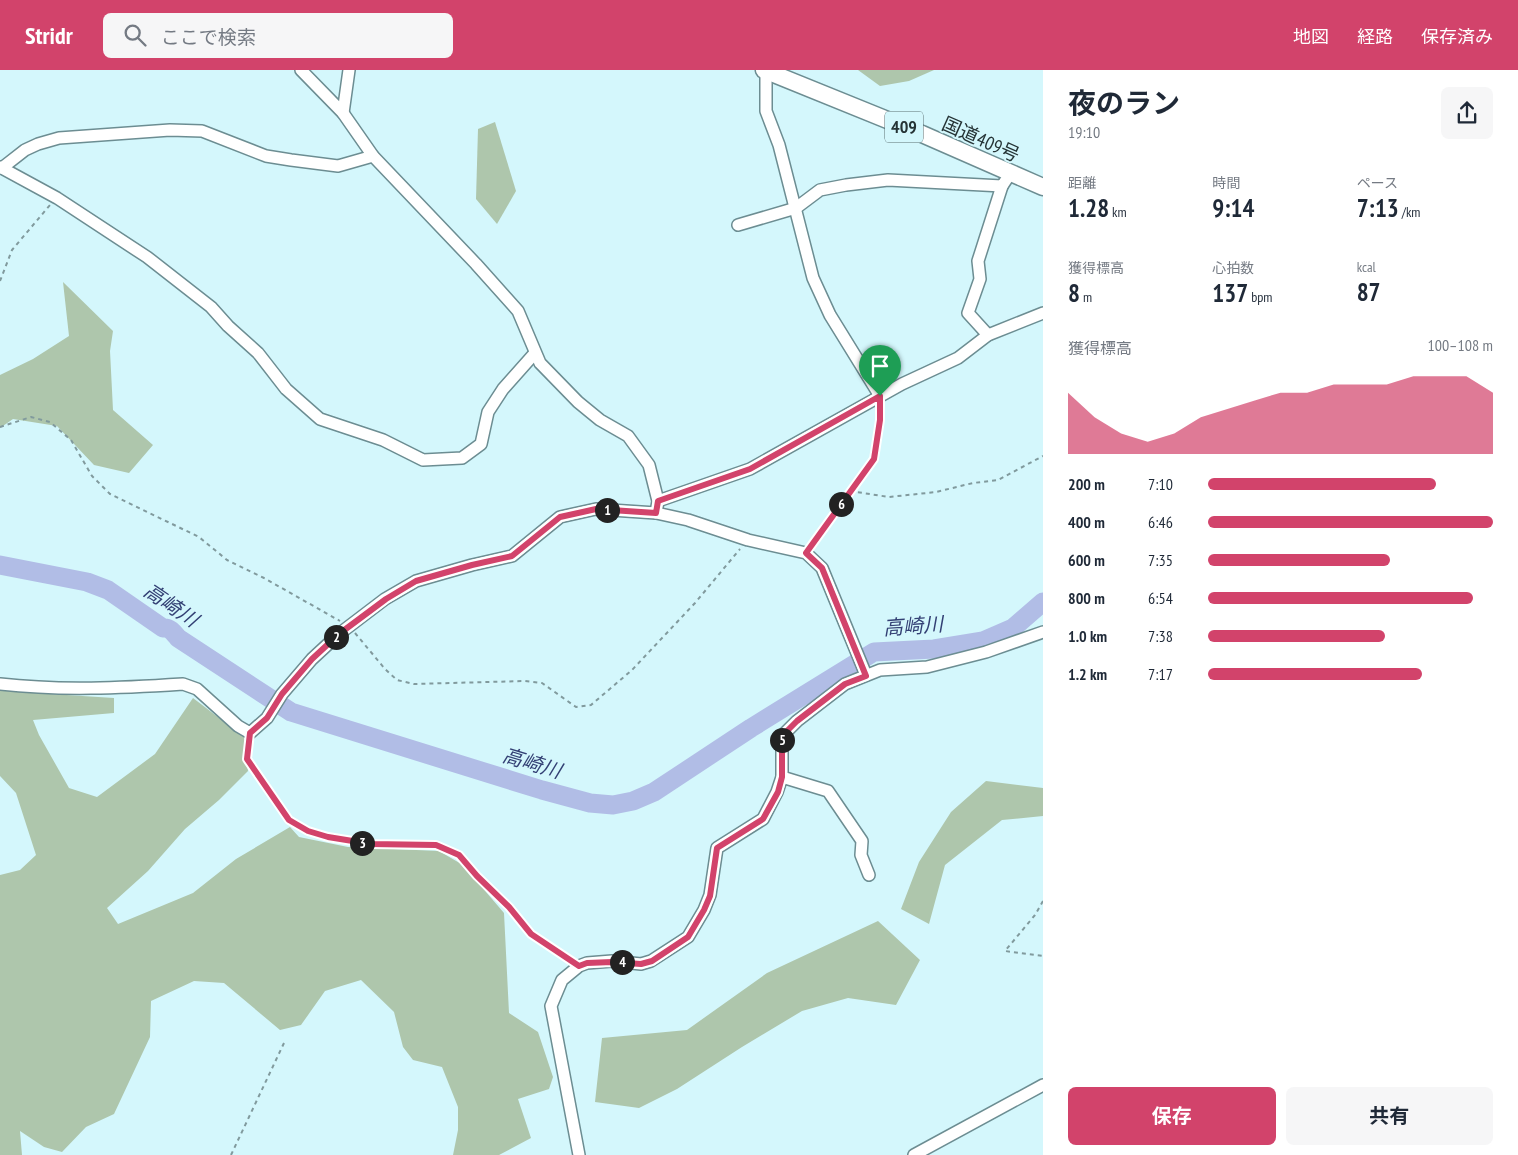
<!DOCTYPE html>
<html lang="ja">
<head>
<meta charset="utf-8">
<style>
  body { margin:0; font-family:"PT Sans Narrow","Noto Sans JP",sans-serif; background:#f6f6f7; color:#1f2937; height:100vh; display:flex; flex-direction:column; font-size:19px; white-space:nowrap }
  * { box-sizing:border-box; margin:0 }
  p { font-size:16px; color:#747a83 }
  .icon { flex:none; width:28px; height:28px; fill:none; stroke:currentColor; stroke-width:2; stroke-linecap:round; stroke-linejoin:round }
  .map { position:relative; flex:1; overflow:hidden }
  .panel { display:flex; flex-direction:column; background:#fff; width:475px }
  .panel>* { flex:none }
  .pin { position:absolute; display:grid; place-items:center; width:42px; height:42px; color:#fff; margin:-51px -21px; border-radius:50% 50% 50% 0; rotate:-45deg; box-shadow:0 0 5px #0007 }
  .pin .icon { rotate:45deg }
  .km { position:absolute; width:25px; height:25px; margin:-12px; border-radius:50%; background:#222; color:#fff; font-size:14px; line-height:25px; text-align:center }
  .round { display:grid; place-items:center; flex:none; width:52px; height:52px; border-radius:8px; background:#f6f6f7 }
  .headline { display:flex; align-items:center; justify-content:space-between; height:85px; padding:0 25px }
  h1 { font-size:28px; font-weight:700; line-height:38px }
  .metrics { display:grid; grid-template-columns:repeat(3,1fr); gap:8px; height:85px; padding:5px 25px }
  .metrics div { display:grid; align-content:center }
  .metrics b { font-size:25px; font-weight:700 }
  .metrics small { font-size:14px; font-weight:400 }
  .metrics p { font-size:14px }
  .chart { height:140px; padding:10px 25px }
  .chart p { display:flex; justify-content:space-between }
  .chart svg { width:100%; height:90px; margin-top:5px; fill:#d2436b; opacity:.7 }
  .cta { display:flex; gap:10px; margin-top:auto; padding:10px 25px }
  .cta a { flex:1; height:58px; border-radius:8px; background:#d2436b; color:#fff; font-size:20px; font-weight:700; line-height:58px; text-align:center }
  .cta a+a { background:#f6f6f7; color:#1f2937 }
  ul { padding:0 25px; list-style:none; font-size:16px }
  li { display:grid; grid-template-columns:80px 60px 1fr; align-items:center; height:38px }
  li i { height:12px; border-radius:6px; background:#d2436b }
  header { display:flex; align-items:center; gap:30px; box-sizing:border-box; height:70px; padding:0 25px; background:#d2436b; color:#fff }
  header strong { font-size:24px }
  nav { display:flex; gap:28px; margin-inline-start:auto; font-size:18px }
  .search { width:350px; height:45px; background:#f6f6f7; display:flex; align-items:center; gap:12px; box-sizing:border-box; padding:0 18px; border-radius:8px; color:#747a83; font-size:19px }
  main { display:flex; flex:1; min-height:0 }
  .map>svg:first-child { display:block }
</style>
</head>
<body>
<header>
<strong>Stridr</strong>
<div class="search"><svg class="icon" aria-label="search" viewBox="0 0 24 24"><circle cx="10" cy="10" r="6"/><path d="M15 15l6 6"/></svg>ここで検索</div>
<nav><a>地図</a><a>経路</a><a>保存済み</a></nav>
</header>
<main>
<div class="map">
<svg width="1043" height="1085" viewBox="0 0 1043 1085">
  <rect width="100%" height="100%" fill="#d4f7fc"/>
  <!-- green -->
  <g fill="#aec6ac">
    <path d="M858,0H934L909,11L880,16Z"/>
    <path d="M495,52L516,121L497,154L476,129L478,59Z"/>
    <path d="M63,212L113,261L110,281L113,340L153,375L129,403L94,395L57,356L13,349L0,358V305L33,289L69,266Z"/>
    <path d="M0,619L19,622L114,628V643L33,650L39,665L69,718L97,727L155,684L193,628L244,667L248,701L219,730L185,759L148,801L107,838L118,854L193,823L236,789L290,757L299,767L348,777L439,781L463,795L504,843L509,943L538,962L553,1007L549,1019L518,1029L531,1068L499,1085H453L458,1060V1037L442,997L413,990L403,977L394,942L361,910L325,921L301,955L280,960L224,913L194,911L151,931L150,967L114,1044L86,1057L62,1082L44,1077L20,1061L22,1085H0V805L20,800L36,785L16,723L0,706Z"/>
    <path d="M986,711L1043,718V746L1002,750L945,795L929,854L901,839L919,792L951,742Z"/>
    <path d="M878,851L920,890L896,935L848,928L802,941L742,977L677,1019L639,1038L595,1032L602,968L687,960L767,903Z"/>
  </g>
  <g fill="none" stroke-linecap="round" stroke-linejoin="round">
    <!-- river -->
    <path stroke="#b1bde6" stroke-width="19" d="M0,495L87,512L108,520L163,558C170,557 174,563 178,568L291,642L542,720L590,733L613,735L633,731L654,722L751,658L874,582L934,579L983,571L1013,558L1043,532"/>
    <defs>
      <g id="minor">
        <path d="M301,0L343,43L373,86L476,194L518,241L540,293L578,332L600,350L628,366L649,395L658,431L656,443"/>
        <path d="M766,1V41L779,75L813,208L830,245L880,326"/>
        <path d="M343,43L349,0"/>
        <path d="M0,97L57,128L147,187L211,237L228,256L258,283L286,319L320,349L383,370L423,390L462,388L481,374L488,342L503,319L535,283"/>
        <path d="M2,98L25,80L38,74L59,68L170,60L202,61L266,86L291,90L338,96L373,86"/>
        <path d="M738,155L796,138L820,120L846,115L888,110L1002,116L1010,104"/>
        <path d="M988,265L968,243L980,209L978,191L1002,116"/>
        <path d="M658,431L750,399L902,314L958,288L988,265L1043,243"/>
        <path d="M0,614C61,621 121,618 183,614L197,619L238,656L250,663L267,648L282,624L312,589L339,564L385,529L416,511L472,495L512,486L560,447L596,439L656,443L688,450L748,470L806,483L822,498L866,605"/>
        <path d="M782,707L828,721L862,771L861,785L869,805"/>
        <path d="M579,1085L551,936L562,910L579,896L587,893L612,891L641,894L651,891L688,867L704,840L710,825L717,778L763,749L777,722L782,707V666L797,651L845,614L880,600L927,597L986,582L1043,562"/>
        <path d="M914,1085L1043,1015"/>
      </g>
      <path id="highway" d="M764,0L922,64L1043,117"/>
    </defs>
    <!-- minor casing -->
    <use href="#minor" stroke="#6c8d92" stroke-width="14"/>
    <!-- highway casing -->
    <use href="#highway" stroke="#6c8d92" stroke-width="19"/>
    <!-- path -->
    <g stroke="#819a9d" stroke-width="2" stroke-dasharray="4 4" stroke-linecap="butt">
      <path d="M0,211L12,180L50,135"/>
      <path d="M0,357L31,347L50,352L71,370L92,406L110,424L199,467L227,490L264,508L340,551"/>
      <path d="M850,421L889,427L936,422L973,413L998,410L1043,386"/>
      <path d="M811,476L874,389L880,350V339"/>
      <path d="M355,563L385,599L397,610L414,614L525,611L542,613L576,637L591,635L632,600L695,533L740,479"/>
      <path d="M249,673L247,689L289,750L307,761L328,767L371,774L435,775L459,785L477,806L509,837L531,864L570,890"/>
      <path d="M1043,831L1035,845L1005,881L1043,886"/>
      <path d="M231,1085L284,973"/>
    </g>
    <!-- minor -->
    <use href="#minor" stroke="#fff" stroke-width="11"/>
    <!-- highway -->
    <use href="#highway" stroke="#fff" stroke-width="16"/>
  </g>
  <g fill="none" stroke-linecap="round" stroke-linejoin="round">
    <defs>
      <path id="route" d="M880,326V350L874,389L806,483L822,498L866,606L845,614L797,651L782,666V707L778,722L763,749L717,778L710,826L704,840L688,867L652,891L641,894L612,892L587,893L579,896L531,864L509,837L477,806L459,785L436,775L371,774L328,767L308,761L289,750L247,689L250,663L267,648L282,624L312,589L339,564L386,529L416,511L472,495L512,486L560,447L596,439L656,443L658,431L750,399Z"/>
    </defs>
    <!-- route casing -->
    <use href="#route" stroke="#fff" stroke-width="10"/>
    <!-- route -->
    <use href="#route" stroke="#d2436b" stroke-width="6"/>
  </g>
  <g text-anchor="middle" stroke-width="4" stroke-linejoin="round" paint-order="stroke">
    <!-- shield labels -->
    <rect fill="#d4f7fc" stroke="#5a6e71" stroke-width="1" x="885" y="41.5" width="38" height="31" rx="4"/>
    <g font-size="18" font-weight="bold" fill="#253335">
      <text x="904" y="63">409</text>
    </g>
    <!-- street labels -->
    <g font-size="19" fill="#253335" stroke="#d4f7fc">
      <text transform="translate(981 69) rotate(24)" y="7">国道409号</text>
    </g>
    <!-- water labels -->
    <g font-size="20" font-style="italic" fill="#334074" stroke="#d4f7fc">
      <text transform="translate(171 535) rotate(34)" y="7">高崎川</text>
      <text transform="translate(913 556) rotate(-4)" y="7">高崎川</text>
      <text transform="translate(532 693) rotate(17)" y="7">高崎川</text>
    </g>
  </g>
</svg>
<div class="pin" style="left:880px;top:326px;background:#1e9e55"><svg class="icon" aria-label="arrive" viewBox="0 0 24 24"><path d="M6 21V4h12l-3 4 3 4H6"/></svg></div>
<b class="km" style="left:607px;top:440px">1</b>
<b class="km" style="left:336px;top:567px">2</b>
<b class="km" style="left:362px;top:773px">3</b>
<b class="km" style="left:622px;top:892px">4</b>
<b class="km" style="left:782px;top:670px">5</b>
<b class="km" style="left:841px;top:434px">6</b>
</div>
<section class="panel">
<div class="headline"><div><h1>夜のラン</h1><p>19:10</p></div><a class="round"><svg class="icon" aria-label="share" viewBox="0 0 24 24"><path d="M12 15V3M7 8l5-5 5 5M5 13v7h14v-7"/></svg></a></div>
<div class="metrics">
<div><p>距離</p><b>1.28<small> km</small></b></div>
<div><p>時間</p><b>9:14</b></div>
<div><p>ペース</p><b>7:13<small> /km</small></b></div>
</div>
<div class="metrics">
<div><p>獲得標高</p><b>8<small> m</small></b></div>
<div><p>心拍数</p><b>137<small> bpm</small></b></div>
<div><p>kcal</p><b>87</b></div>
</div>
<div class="chart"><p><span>獲得標高</span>100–108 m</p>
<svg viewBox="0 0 160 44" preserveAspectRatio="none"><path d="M0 44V14L10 26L20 34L30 38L40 34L50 26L60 22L70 18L80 14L90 14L100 10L110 10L120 10L130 6L140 6L150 6L160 14V44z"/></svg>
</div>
<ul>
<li><b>200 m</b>7:10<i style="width:80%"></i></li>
<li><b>400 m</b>6:46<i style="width:100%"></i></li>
<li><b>600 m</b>7:35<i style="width:64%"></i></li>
<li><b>800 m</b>6:54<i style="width:93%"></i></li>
<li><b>1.0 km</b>7:38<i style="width:62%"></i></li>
<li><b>1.2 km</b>7:17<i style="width:75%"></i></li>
</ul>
<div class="cta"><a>保存</a><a>共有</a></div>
</section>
</main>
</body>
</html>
